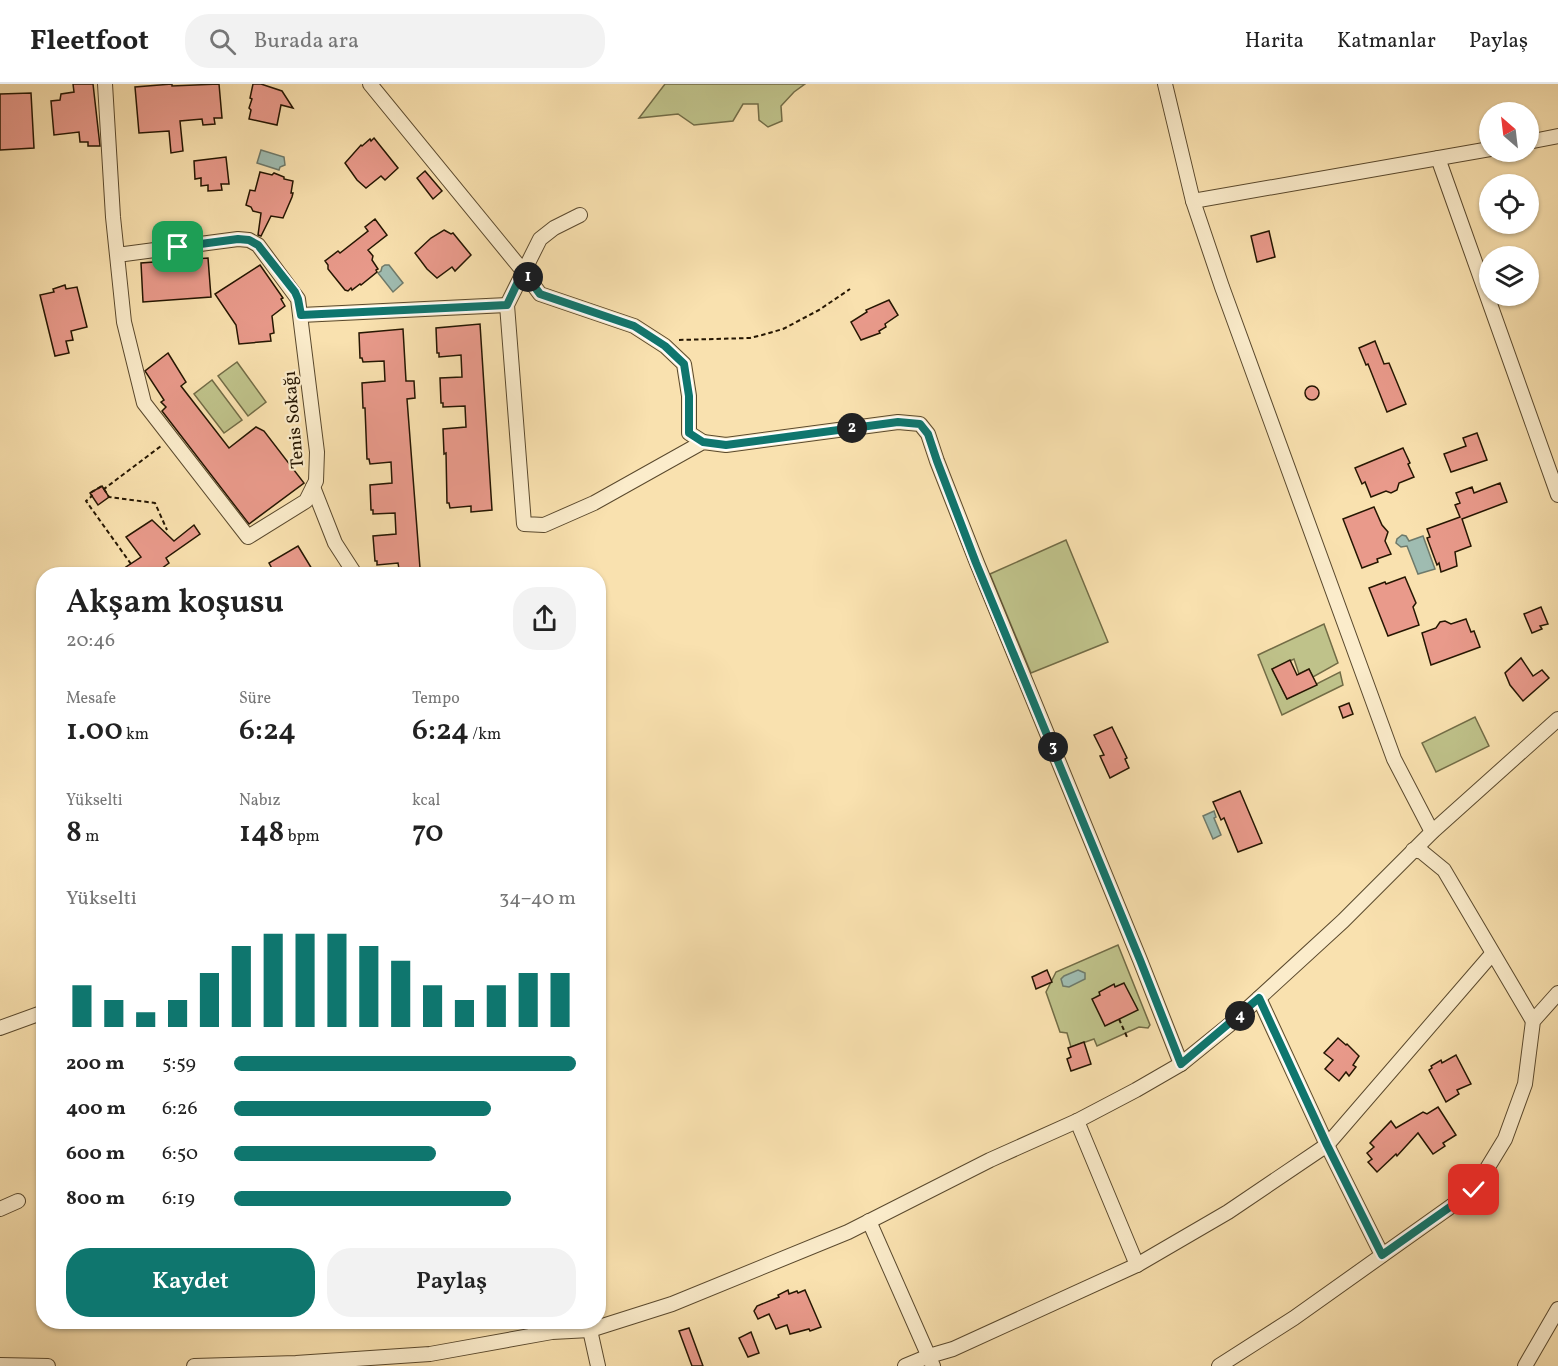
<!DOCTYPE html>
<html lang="tr">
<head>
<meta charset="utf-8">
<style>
  body { margin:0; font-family:Vollkorn,serif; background:#f2f2f2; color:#222; height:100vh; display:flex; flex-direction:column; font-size:22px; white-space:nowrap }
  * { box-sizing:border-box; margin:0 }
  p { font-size:20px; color:#767676 }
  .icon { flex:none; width:33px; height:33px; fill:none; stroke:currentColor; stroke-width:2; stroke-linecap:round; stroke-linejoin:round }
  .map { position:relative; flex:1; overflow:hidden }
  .panel { position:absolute; left:36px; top:483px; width:570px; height:762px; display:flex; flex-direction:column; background:#fff; border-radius:24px; box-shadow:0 2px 4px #0004 }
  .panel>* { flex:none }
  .needle { width:39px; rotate:332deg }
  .buttons { position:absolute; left:1479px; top:18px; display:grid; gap:12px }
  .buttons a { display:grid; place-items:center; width:60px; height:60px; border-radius:50%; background:#fff; box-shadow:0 2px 4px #0004; font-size:30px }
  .pin { position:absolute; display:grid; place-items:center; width:51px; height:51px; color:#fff; margin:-26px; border-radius:12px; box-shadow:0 3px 9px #0006 }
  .km { position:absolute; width:30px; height:30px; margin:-15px; border-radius:50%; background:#222; color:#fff; font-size:16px; line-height:30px; text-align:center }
  .round { display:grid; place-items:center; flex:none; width:63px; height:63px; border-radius:24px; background:#f2f2f2 }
  .overview { display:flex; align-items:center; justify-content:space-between; height:102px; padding:0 30px }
  h1 { font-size:33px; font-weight:600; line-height:45px }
  .stats { display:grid; grid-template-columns:repeat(3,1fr); gap:9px; height:102px; padding:6px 30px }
  .stats div { display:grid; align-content:center }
  .stats b { font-size:30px; font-weight:600 }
  .stats small { font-size:16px; font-weight:400 }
  .stats p { font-size:16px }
  .chart { height:168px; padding:12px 30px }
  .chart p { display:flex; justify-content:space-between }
  .chart svg { width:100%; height:108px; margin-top:6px; stroke:#0f766e; stroke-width:6 }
  .action { display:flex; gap:12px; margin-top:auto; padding:12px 30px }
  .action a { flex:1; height:69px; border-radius:24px; background:#0f766e; color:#fff; font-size:24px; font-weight:600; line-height:69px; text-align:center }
  .action a+a { background:#f2f2f2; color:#222 }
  ul { padding:0 30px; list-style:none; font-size:20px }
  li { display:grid; grid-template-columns:96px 72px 1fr; align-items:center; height:45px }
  li i { height:15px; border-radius:8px; background:#0f766e }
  header { display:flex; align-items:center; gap:36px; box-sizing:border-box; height:84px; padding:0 30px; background:#fff; border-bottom:2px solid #e0e0e0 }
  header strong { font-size:28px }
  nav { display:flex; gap:33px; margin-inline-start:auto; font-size:21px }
  .search { width:420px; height:54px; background:#f2f2f2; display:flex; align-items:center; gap:15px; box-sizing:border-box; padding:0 21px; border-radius:24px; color:#767676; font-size:22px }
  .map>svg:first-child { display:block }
</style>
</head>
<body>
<header>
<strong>Fleetfoot</strong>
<div class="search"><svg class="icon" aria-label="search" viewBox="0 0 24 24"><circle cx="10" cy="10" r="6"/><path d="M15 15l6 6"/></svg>Burada ara</div>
<nav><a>Harita</a><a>Katmanlar</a><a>Paylaş</a></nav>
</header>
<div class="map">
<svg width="1558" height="1282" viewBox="0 0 1558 1282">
  <rect width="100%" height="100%" fill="#f9e1af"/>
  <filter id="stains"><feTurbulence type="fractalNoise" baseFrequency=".00333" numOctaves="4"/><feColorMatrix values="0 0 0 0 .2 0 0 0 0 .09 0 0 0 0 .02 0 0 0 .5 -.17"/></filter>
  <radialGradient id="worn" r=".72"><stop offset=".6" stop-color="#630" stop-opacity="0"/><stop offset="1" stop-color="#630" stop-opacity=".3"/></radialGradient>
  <!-- green -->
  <g fill="#bfc28a" stroke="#726c46" stroke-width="1.5">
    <path d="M665,0H805L794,8L781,22L782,37L768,43L759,36L758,20H743L733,37L694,41L678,30L639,34Z"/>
    <path d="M237,278L266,318L248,332L218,292Z"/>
    <path d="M212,296L242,336L224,349L194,310Z"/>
    <path d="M1066,456L1108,558L1031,589L990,490Z"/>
    <path d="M1324,540L1338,579L1313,593L1309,585L1299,590L1294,575L1272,585L1287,615L1340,588L1343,601L1282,631L1258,571Z"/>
    <path d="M1475,633L1489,662L1436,688L1422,659Z"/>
    <path d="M1118,861L1150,941L1148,944L1139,943L1097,962L1094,955L1071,963L1067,949L1060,948L1046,908L1056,888Z"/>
  </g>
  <!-- water -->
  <g fill="#9fbcb1" stroke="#6e7a6b" stroke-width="1.5">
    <path d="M261,66L284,73L285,81L280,83L279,86L257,79Z"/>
    <path d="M385,181H389L403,199L393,208L378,189L381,187L382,183Z"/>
    <path d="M1402,451L1406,452L1409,457L1423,452L1435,485L1418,490L1407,462L1401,463L1396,459L1397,455Z"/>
    <path d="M1214,727L1216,733L1214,734L1221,751L1213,755L1203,732Z"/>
    <path d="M1078,886L1085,889V895L1069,903L1063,902L1061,895L1064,892Z"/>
  </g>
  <!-- building -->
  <g fill="#e99a8b" stroke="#251602" stroke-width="1.5">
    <path d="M73,0H93L100,62H88V58H80L79,48L54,51L51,17L60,16L61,10L74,8Z"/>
    <path d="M172,0V2L219,0L222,34H214L215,40L203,41L202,35L180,37L183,67L171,69L169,47L139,49L135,3Z"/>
    <path d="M253,0H261L282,7L293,24L281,21L277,41L249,35L251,26L249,24L252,15L250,14Z"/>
    <path d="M31,9L34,64L0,66V10Z"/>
    <path d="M374,54L398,84L385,96L381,92L366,104L357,96L345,79L361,61L362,62L370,55L371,57Z"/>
    <path d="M226,73L229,100H221L222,106L208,107V101L201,102V94L195,95L194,77Z"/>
    <path d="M425,87L442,107L433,115L417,94Z"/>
    <path d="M260,88L272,91L274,89L284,93V95L293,97L291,109H293L292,113L283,134L271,132L261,152L258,151L261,129L253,127L251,123L246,121L250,106L255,107Z"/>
    <path d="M375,135L387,151L368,166L373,172L372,176L378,185L376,186L377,188L361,201L360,200L352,206L351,204L348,207L345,206L328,185V181L325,177L338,167L340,169L368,147L365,143Z"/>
    <path d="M444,146L451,150L453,149L471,171L455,187L452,183L437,194L427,185L415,169L431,154Z"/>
    <path d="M1269,147L1275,173L1257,178L1251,152Z"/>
    <path d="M208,174L211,213L143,218L141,179Z"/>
    <path d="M260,181L283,214L281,215L285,222L272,232L274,249L270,250L271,257L239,260L236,241L215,210Z"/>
    <path d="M65,201L66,205L77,203L87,243L71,247L73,256L66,257L69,269L55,272L40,211L54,208L53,205Z"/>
    <path d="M889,216L898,231L885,240L886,243L879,247L880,249L861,256L851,238L867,228L866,226Z"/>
    <path d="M480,240L492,426L471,428V422L450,424L449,419H447L446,369L444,370L443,345L466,343L465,322L443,323V319H441L440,294L462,293L461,271L439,273V269H437L436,244Z"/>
    <path d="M403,245L406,297H414L415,314L407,315L420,484L399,485L398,479L377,481V477H375L373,452L396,450L395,429L373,430V426H371L370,401L392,399L391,378L370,380L369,375H367L365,324H363L362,299L385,297L384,277L363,278L362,274H360L359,249Z"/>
    <path d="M1375,257L1384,280L1389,279L1406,320L1387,328L1368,280L1366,281L1359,264Z"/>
    <path d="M168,269L186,298L181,302L229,364L256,343L264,347L304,399L249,440L162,327L166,323L161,318L164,316L145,287Z"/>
    <circle cx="1312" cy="309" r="7"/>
    <path d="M1477,349L1487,376L1451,388L1444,370L1466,362L1463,354Z"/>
    <path d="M1403,364L1410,379L1408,380L1414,393L1399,399L1397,406L1391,409L1386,407L1371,413L1365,398L1362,400L1355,384Z"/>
    <path d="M1500,399L1507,418L1462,435L1471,462L1455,468L1457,482L1441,488L1439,479L1437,481L1427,454L1430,453L1427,445L1460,433L1455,421L1460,419L1456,409L1472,403L1474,409Z"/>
    <path d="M102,402L109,413L98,421L90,409Z"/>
    <path d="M1374,423L1382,441L1388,448L1385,457L1391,470L1377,475L1378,478L1362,484L1343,435Z"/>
    <path d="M152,436L174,457L194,441L200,450L166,474L169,479L154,490H132L126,483L141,473L126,453Z"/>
    <path d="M298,462L312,485L304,490H275L269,479Z"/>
    <path d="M1405,493L1416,519L1413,523L1419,541L1388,552L1369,504L1385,498L1386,500Z"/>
    <path d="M1541,523L1548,540L1540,542L1542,545L1532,549L1524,530Z"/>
    <path d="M1466,535L1471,548L1474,547L1480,563L1431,581L1422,549L1436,544L1440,538L1445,537L1451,540Z"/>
    <path d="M1521,574L1533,592L1542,586L1549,594L1523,617L1510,601L1505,589Z"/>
    <path d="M1290,576L1297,591L1309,585L1317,601L1287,615L1272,585Z"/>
    <path d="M1349,619L1353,630L1343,634L1339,623Z"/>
    <path d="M1112,643L1127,674L1125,675L1129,684L1110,694L1100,672L1104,671L1094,651Z"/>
    <path d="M1240,707L1262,759L1238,768L1224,734L1221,736L1213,718Z"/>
    <path d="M1047,886L1052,898L1036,905L1032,893Z"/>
    <path d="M1124,899L1138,926L1105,942L1092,915L1100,911L1099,908L1114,900L1115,903Z"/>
    <path d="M1338,954L1346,961L1347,960L1359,972L1353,981L1356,983L1349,992L1346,988L1339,997L1325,985L1333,976L1324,969Z"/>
    <path d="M1084,958L1091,980L1071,987L1067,975L1071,973L1068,964Z"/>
    <path d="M1456,971L1471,1000L1457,1006L1459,1010L1446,1018L1429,986L1432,984L1431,982L1441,976L1442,979Z"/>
    <path d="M1438,1023L1456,1051L1443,1059L1445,1062L1433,1070L1418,1049L1397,1072L1396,1070L1377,1088L1368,1078L1372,1075L1367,1069L1374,1063L1370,1059L1391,1037L1396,1044L1423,1028L1427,1030Z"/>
    <path d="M788,1206L789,1210L797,1207L798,1209L805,1206L821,1243L810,1247L809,1245L790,1250L787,1241L776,1245L769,1230L758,1235L754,1227L757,1222L779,1213L778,1211Z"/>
    <path d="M689,1244L703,1282H692L679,1247Z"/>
    <path d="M751,1248L759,1269L748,1273L739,1254Z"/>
  </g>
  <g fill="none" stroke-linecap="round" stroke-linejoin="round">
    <defs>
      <g id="minor">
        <path d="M105,0L113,133L124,238L144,319L248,453L306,417L316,397L317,368L298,215L258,161L249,156L238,155L117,171"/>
        <path d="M370,0L523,187L540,210L634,242L665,262L684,280L689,312V349L703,358"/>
        <path d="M1165,0L1193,117L1222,203L1394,675L1432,748"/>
        <path d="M1528,58L1558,52"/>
        <path d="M1438,74L1558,411"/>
        <path d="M1193,117L1490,65"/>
        <path d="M580,131L554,144L540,155L507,221L524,440L544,441L594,419L703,358L726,361L898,338L920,340L928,350L937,377L977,479L1140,876L1181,980"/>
        <path d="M301,231L507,221"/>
        <path d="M313,403L335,459L355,490"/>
        <path d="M1413,766L1422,768L1444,786L1533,937"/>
        <path d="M1259,914L1327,1061L1382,1171"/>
        <path d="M0,944L44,928"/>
        <path d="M1077,1037L1137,1181"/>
        <path d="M0,1125L18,1117"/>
        <path d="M869,1137L933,1282"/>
        <path d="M590,1246L598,1282"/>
        <path d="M0,1281L48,1282"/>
        <path d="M194,1282L296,1279L430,1270L552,1248L590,1246L672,1220L848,1148L990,1076L1077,1037L1136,1006L1181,980L1234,937L1343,837L1432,748L1558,635"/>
        <path d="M905,1282L929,1272L953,1265L1137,1181L1228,1128L1327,1061L1492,870"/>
        <path d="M1219,1282L1294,1234L1474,1106L1505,1055L1525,1000L1533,937L1558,909"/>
        <path d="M1525,1282L1558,1225"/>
      </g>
    </defs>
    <!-- minor casing -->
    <use href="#minor" stroke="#5a492d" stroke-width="16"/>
    <!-- path -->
    <g stroke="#251602" stroke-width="2" stroke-dasharray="4.5 3" stroke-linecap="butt">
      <path d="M679,256L750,254L762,251L783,245L819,226L850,205"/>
      <path d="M104,405L109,413L155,419L167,446"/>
      <path d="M131,480L86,417L92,412L90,409L102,402L104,405L161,362"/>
      <path d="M1119,935L1127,953"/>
    </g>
    <!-- minor -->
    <use href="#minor" stroke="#fbeccb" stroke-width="14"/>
  </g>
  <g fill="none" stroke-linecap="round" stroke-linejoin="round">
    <defs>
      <path id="route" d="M178,163L238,155L249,156L258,161L295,208L298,215L301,231L507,221L523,187L540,210L634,242L665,262L684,280L689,312V349L703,358L726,361L898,338L920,340L928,350L937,377L976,479L1140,876L1181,980L1259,914L1327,1061L1382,1171L1474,1106"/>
    </defs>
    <!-- route casing -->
    <use href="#route" stroke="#fff" stroke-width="12"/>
    <!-- route -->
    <use href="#route" stroke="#0f766e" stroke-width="8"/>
  </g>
  <g text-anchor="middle" stroke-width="4.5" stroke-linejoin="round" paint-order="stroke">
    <!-- street labels -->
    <g font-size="18" fill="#251602" stroke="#fbeccb">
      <text transform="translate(293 336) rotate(-95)" y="6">Tenis Sokağı</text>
    </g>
  </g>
  <rect width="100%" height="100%" filter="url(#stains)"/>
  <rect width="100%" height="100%" fill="url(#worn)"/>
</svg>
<div class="buttons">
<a><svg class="needle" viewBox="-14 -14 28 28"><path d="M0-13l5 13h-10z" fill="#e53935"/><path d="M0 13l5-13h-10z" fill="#767676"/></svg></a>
<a><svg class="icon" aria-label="locate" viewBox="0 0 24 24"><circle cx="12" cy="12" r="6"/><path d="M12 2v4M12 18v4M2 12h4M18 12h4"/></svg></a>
<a><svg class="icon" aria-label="layers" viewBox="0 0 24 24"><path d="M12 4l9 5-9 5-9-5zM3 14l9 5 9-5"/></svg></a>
</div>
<div class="pin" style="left:178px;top:163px;background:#1e9e55"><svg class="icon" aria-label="arrive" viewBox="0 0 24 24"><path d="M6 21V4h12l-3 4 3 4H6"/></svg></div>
<div class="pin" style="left:1474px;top:1106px;background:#d93025"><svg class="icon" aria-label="check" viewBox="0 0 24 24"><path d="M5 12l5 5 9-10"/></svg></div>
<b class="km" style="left:528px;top:193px">1</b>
<b class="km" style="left:852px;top:344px">2</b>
<b class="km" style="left:1053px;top:663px">3</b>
<b class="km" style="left:1240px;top:932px">4</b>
<section class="panel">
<div class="overview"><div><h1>Akşam koşusu</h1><p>20:46</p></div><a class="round"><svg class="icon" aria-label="share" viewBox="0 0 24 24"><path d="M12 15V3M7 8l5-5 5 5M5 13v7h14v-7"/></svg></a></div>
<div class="stats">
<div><p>Mesafe</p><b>1.00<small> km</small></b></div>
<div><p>Süre</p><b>6:24</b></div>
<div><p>Tempo</p><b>6:24<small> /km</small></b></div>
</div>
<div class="stats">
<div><p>Yükselti</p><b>8<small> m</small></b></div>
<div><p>Nabız</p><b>148<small> bpm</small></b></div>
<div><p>kcal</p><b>70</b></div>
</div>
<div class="chart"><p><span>Yükselti</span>34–40 m</p>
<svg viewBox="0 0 160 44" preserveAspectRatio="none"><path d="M5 44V27M15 44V33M25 44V38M35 44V33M45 44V22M55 44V11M65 44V6M75 44V6M85 44V6M95 44V11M105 44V17M115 44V27M125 44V33M135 44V27M145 44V22M155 44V22"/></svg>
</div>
<ul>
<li><b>200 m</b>5:59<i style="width:100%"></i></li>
<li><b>400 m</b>6:26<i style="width:75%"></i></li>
<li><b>600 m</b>6:50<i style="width:59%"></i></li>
<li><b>800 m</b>6:19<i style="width:81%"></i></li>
</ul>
<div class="action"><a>Kaydet</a><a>Paylaş</a></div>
</section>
</div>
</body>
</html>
